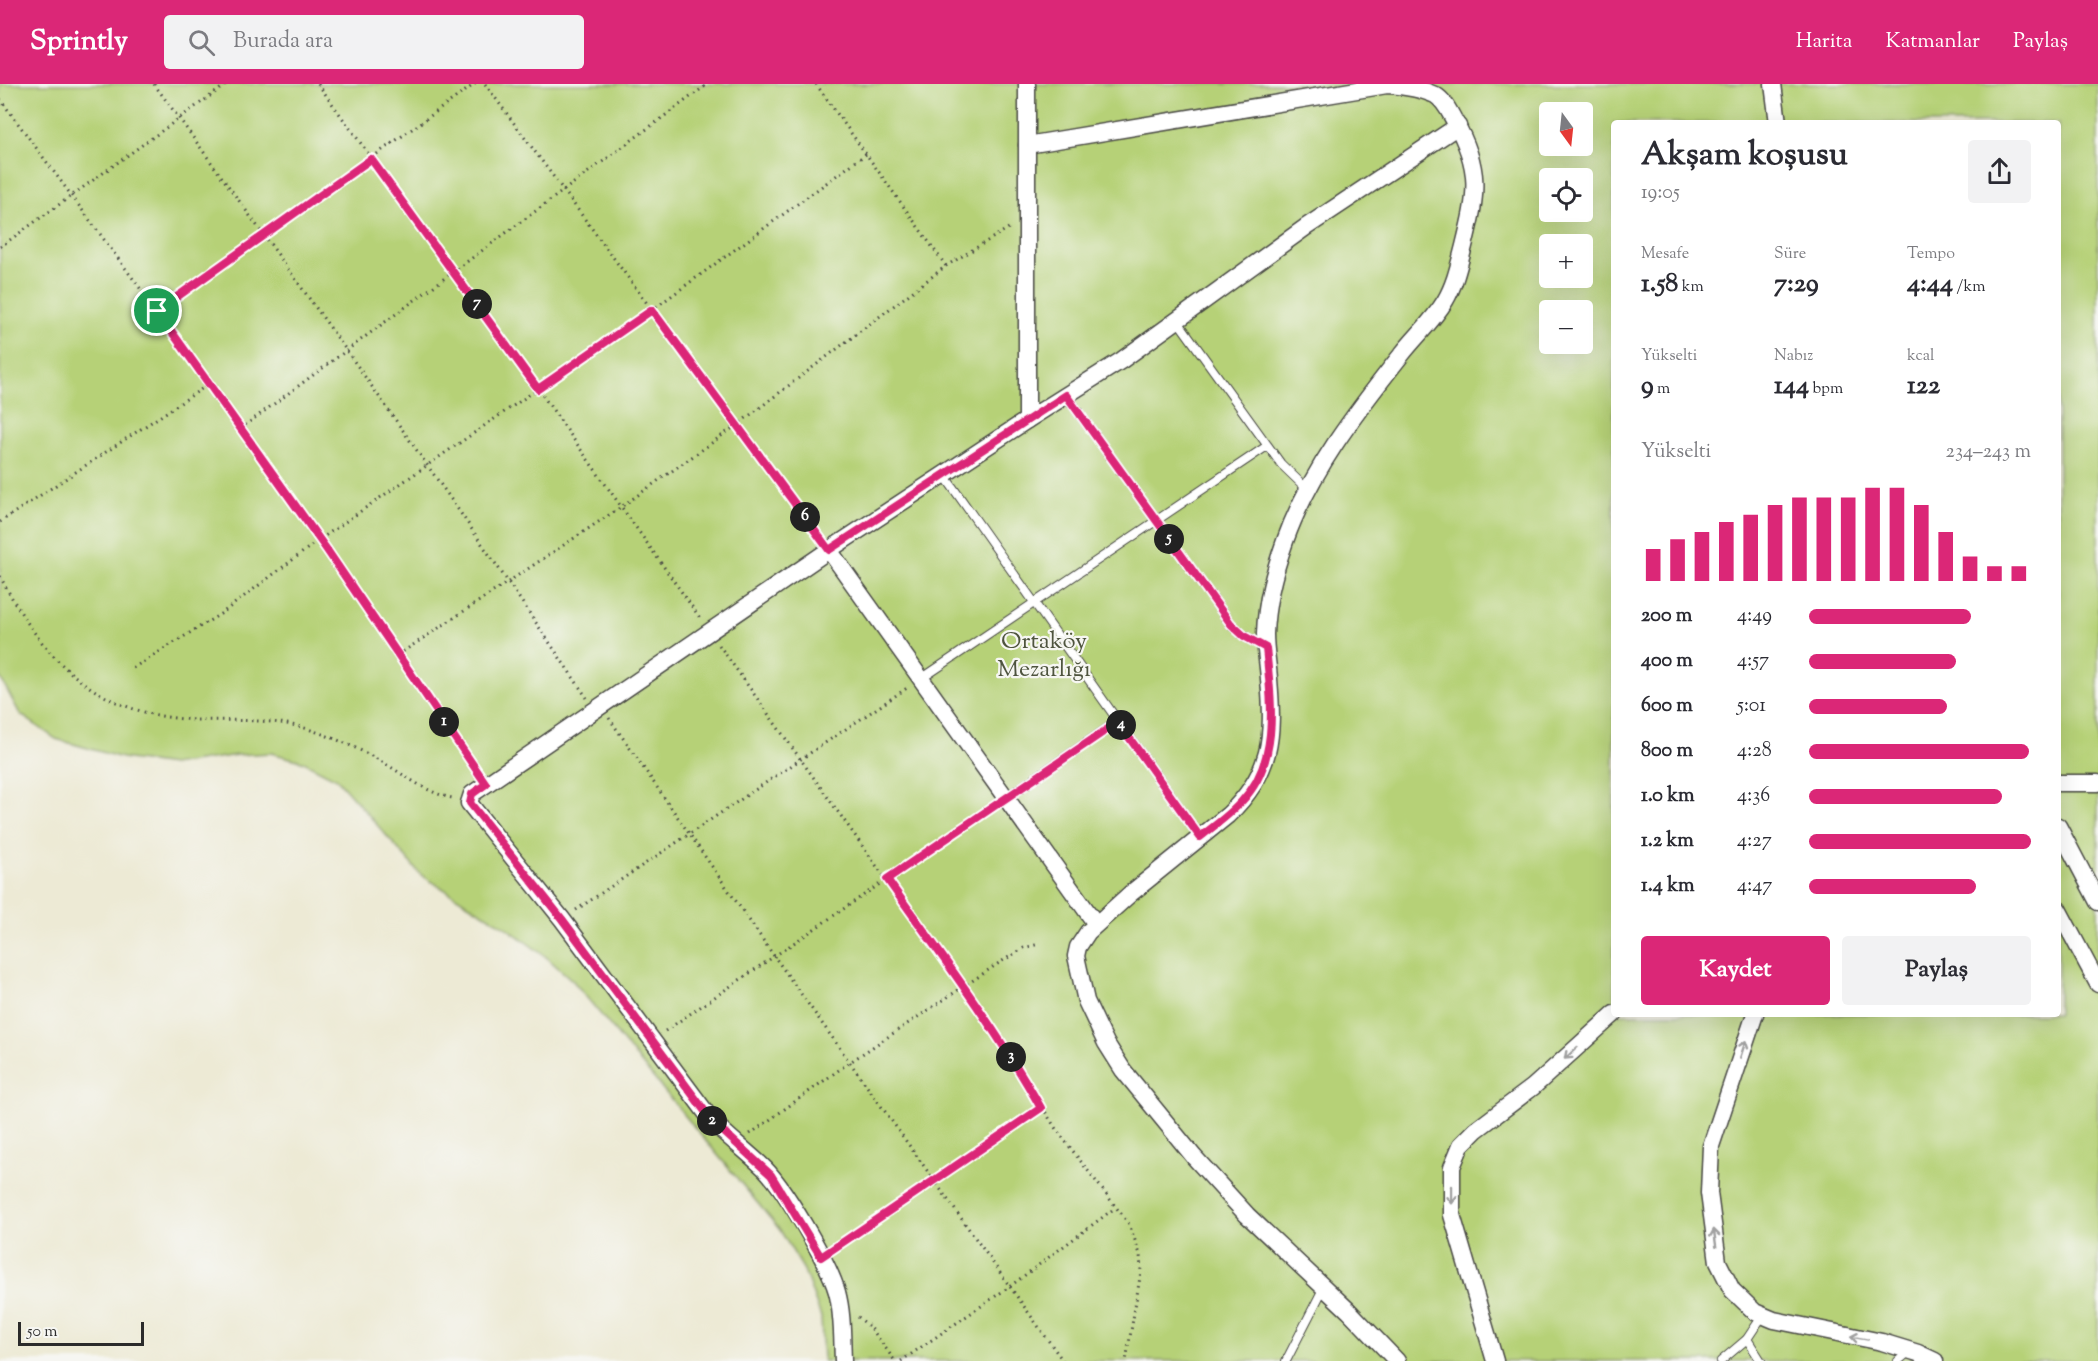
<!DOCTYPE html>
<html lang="tr">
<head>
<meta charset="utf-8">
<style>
  body { margin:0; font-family:"Sorts Mill Goudy",serif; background:#f2f2f3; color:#2b2b33; height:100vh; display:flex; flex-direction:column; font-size:22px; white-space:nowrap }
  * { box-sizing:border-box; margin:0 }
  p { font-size:20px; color:#7c7c81 }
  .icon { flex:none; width:33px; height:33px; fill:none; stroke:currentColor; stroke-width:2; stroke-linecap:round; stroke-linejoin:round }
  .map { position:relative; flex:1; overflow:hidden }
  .sheet { position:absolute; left:1611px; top:36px; width:450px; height:897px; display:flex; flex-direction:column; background:#fff; border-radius:6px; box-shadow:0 6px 24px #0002 }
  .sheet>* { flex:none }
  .needle { width:39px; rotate:165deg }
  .fabs { position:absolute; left:1539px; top:18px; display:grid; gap:12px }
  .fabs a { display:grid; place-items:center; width:54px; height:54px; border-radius:6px; background:#fff; box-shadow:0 6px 24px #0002; font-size:30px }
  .scale { position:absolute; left:18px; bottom:15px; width:126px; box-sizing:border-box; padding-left:6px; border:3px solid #2b2b2b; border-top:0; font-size:16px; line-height:21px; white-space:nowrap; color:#2b2b2b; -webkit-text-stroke:4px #f6f6f2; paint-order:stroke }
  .pin { position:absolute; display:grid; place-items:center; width:51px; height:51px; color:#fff; margin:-26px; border:3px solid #fff; border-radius:50%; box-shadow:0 2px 6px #0007 }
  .km { position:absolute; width:30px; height:30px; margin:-15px; border-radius:50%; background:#222; color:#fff; font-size:16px; line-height:30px; text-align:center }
  .round { display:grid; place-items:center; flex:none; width:63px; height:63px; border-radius:6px; background:#f2f2f3 }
  .overview { display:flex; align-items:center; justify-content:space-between; height:102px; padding:0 30px }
  h1 { font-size:33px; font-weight:700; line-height:45px }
  .metrics { display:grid; grid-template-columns:repeat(3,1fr); gap:9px; height:102px; padding:6px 30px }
  .metrics div { display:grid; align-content:center }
  .metrics b { font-size:26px; font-weight:700 }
  .metrics small { font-size:16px; font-weight:400 }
  .metrics p { font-size:16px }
  .chart { height:168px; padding:12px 30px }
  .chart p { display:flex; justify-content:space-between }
  .chart svg { width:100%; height:108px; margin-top:6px; stroke:#db2777; stroke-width:6 }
  .cta { display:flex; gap:12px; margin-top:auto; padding:12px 30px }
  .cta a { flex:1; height:69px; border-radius:6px; background:#db2777; color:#fff; font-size:24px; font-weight:700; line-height:69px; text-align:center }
  .cta a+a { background:#f2f2f3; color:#2b2b33 }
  ul { padding:0 30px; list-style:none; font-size:20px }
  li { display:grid; grid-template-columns:96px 72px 1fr; align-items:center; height:45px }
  li i { height:15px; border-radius:8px; background:#db2777 }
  header { display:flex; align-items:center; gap:36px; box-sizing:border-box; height:84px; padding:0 30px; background:#db2777; color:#fff }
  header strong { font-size:28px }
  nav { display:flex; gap:33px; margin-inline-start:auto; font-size:21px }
  .search { width:420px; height:54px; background:#f2f2f3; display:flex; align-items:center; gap:15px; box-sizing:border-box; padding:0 21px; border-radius:6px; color:#7c7c81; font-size:22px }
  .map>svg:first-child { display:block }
</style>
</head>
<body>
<header>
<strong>Sprintly</strong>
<div class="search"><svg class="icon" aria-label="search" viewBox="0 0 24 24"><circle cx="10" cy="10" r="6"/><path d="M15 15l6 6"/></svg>Burada ara</div>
<nav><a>Harita</a><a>Katmanlar</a><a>Paylaş</a></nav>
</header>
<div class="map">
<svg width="2098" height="1277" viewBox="0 0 2098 1277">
  <rect width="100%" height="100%" fill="#f6f6f2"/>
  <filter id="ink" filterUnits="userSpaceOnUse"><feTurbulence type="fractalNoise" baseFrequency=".0167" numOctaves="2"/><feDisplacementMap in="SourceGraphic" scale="12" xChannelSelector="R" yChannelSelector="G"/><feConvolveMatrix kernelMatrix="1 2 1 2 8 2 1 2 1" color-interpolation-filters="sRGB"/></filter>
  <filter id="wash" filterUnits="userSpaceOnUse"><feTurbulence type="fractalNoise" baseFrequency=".008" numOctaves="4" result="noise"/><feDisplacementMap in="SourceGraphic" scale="24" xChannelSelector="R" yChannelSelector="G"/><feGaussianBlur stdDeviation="1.35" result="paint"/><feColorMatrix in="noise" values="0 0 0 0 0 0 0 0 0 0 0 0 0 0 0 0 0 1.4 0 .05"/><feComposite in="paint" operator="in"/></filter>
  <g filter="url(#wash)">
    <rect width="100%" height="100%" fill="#edead5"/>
    <!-- green -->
    <path fill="#b6d177" stroke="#707e51" stroke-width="1.5" fill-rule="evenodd" d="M0,0H2098V1277H823L821,1233L804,1186L780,1146L573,897L545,872L504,842L421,791L337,695L302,677L271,669L237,671L172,681L122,674L56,655L20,630L0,593ZM1550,28H1582V62H1550ZM1614,39H2058V930H1614ZM1550,94H1582V128H1550ZM1550,160H1582V194H1550ZM1550,226H1582V260H1550Z"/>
  </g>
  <g filter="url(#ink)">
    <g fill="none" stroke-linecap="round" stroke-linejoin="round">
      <defs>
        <g id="lane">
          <path d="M1177,236L1281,380L1307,405"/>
          <path d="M1066,311L1231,540L1244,552L1265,563"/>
          <path d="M944,391L1200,753"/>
          <path d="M921,595L1267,362"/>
          <path d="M1006,714L1118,637"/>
          <path d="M1747,1255L1761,1277"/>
          <path d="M1286,1277L1324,1203"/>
          <path d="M1721,1277L1747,1255L1763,1231"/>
          <path d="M1898,1277L1910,1267"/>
        </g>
        <g id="street">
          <path d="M1027,0V336"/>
          <path d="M1773,0L1778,39"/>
          <path d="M1027,61L1387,1C1403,2 1420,4 1435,11C1444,16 1449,27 1454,36C1482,85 1477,110 1464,162C1459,181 1455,200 1445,217C1433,237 1416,252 1402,270C1356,328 1310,387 1285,457C1274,488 1266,517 1265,550C1265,565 1268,580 1269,595C1274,653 1272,689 1228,731L1130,810L1088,848L1078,863L1076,872L1086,917L1106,959L1123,986L1194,1073L1247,1131L1349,1227L1397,1277"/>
          <path d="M829,466L1096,840"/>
          <path d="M2058,699H2098"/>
          <path d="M2058,742L2098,818"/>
          <path d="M2058,825L2098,900"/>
          <path d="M1755,930L1711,1062L1709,1109L1718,1178L1732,1206L1755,1228L1774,1236L1882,1258L1918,1269L1935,1277"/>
          <path d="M843,1277C842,1254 843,1230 837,1208C829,1180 783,1100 761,1081C745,1066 728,1053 713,1038L562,835L469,719L472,710L829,466L1027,336L1122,276L1306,143L1458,42"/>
          <path d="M1495,1277L1452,1131V1083L1461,1061L1476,1046L1533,1003L1614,930"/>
        </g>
      </defs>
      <!-- lane casing -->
      <use href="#lane" stroke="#484844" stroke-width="10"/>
      <!-- street casing -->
      <use href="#street" stroke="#484844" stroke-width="19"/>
      <!-- path -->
      <g stroke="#484844" stroke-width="3" stroke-dasharray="1.5 4.5" stroke-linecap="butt">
        <path d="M154,0C302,202 447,406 587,614"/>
        <path d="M318,0L521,281L700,534"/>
        <path d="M485,0L819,452"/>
        <path d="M816,0L946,182"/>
        <path d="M0,15L157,227L327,466L478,689"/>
        <path d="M0,163L227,0"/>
        <path d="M157,227L475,0"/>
        <path d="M240,345L708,0"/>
        <path d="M0,438L209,300"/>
        <path d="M0,492C44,577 97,632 198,636C234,637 276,634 311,646C338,655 364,667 389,682C409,694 429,710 453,714"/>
        <path d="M719,561L963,903L1025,995L1056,1045L1129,1140L1140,1170L1141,1187L1126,1277"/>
        <path d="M398,571L621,423L737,341L946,182L1012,142"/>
        <path d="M133,584L222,529L319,456L652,226L866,70"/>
        <path d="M609,634L774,872L1063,1277"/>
        <path d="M576,826L907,604"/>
        <path d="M665,947L994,722"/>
        <path d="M750,1050L850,978L999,879L1024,864L1039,860"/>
        <path d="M835,1163L1041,1024"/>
        <path d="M858,1233L871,1244L895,1277"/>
        <path d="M901,1277L1009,1203L1115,1124"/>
      </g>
      <!-- lane -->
      <use href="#lane" stroke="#fff" stroke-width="8"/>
      <!-- street -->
      <use href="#street" stroke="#fff" stroke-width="16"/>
    </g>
    <!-- one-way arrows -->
    <defs><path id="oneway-shaft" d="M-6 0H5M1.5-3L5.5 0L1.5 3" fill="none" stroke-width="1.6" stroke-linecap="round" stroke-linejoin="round" transform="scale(1.5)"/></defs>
    <g stroke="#a0a0a0">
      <use href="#oneway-shaft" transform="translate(1743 965) rotate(-72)"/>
      <use href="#oneway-shaft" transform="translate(1571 969) rotate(138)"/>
      <use href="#oneway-shaft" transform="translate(1452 1111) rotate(90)"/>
      <use href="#oneway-shaft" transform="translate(1715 1154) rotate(-98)"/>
      <use href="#oneway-shaft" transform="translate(1859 1254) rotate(-170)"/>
    </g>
  </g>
  <g fill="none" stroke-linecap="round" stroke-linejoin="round" filter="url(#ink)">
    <defs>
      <path id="route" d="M371,75L538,305L652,226L829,466L1066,311L1231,540L1244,552L1266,564C1271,615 1281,676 1242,717C1230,731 1214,742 1200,753L1118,638L887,795C940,870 996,944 1041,1024L821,1173L771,1091L713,1038L562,835L470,719L472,710L486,700L327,466L157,227Z"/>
    </defs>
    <!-- route casing -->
    <use href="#route" stroke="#fff" stroke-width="12"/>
    <!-- route -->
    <use href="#route" stroke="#db2777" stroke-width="8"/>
  </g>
  <g text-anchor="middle" stroke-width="4.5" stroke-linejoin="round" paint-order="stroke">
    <!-- park labels -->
    <g font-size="24" fill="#4e543e" stroke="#f6f6f2">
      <text x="1044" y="564">Ortaköy<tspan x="1044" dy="28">Mezarlığı</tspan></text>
    </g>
  </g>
</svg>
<div class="fabs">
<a><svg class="needle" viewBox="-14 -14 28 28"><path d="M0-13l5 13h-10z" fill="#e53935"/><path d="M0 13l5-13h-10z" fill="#7c7c81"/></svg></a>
<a><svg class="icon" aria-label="locate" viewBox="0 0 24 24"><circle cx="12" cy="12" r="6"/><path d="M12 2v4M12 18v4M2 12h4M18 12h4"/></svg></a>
<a>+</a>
<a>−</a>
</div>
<div class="scale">50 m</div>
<div class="pin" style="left:157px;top:227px;background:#1e9e55"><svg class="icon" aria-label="arrive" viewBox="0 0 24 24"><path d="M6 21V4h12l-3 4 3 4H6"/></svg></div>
<b class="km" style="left:444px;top:638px">1</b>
<b class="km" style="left:712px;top:1037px">2</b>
<b class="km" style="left:1011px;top:973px">3</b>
<b class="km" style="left:1121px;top:641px">4</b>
<b class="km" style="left:1169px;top:455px">5</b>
<b class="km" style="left:805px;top:433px">6</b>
<b class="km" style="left:477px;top:220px">7</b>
<section class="sheet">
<div class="overview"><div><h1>Akşam koşusu</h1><p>19:05</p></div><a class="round"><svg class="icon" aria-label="share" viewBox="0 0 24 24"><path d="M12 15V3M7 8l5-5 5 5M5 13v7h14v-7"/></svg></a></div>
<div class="metrics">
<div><p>Mesafe</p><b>1.58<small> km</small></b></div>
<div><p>Süre</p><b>7:29</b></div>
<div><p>Tempo</p><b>4:44<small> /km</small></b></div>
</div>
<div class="metrics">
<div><p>Yükselti</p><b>9<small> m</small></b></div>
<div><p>Nabız</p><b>144<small> bpm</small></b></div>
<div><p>kcal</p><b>122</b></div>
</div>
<div class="chart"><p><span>Yükselti</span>234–243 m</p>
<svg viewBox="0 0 160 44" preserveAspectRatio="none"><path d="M5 44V31M15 44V27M25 44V24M35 44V20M45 44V17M55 44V13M65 44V10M75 44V10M85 44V10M95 44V6M105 44V6M115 44V13M125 44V24M135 44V34M145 44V38M155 44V38"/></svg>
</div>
<ul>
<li><b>200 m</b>4:49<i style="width:73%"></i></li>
<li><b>400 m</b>4:57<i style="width:66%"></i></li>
<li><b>600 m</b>5:01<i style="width:62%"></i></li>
<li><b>800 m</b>4:28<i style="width:99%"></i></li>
<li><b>1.0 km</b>4:36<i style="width:87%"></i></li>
<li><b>1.2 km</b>4:27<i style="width:100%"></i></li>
<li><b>1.4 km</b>4:47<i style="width:75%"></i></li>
</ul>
<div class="cta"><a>Kaydet</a><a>Paylaş</a></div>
</section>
</div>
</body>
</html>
